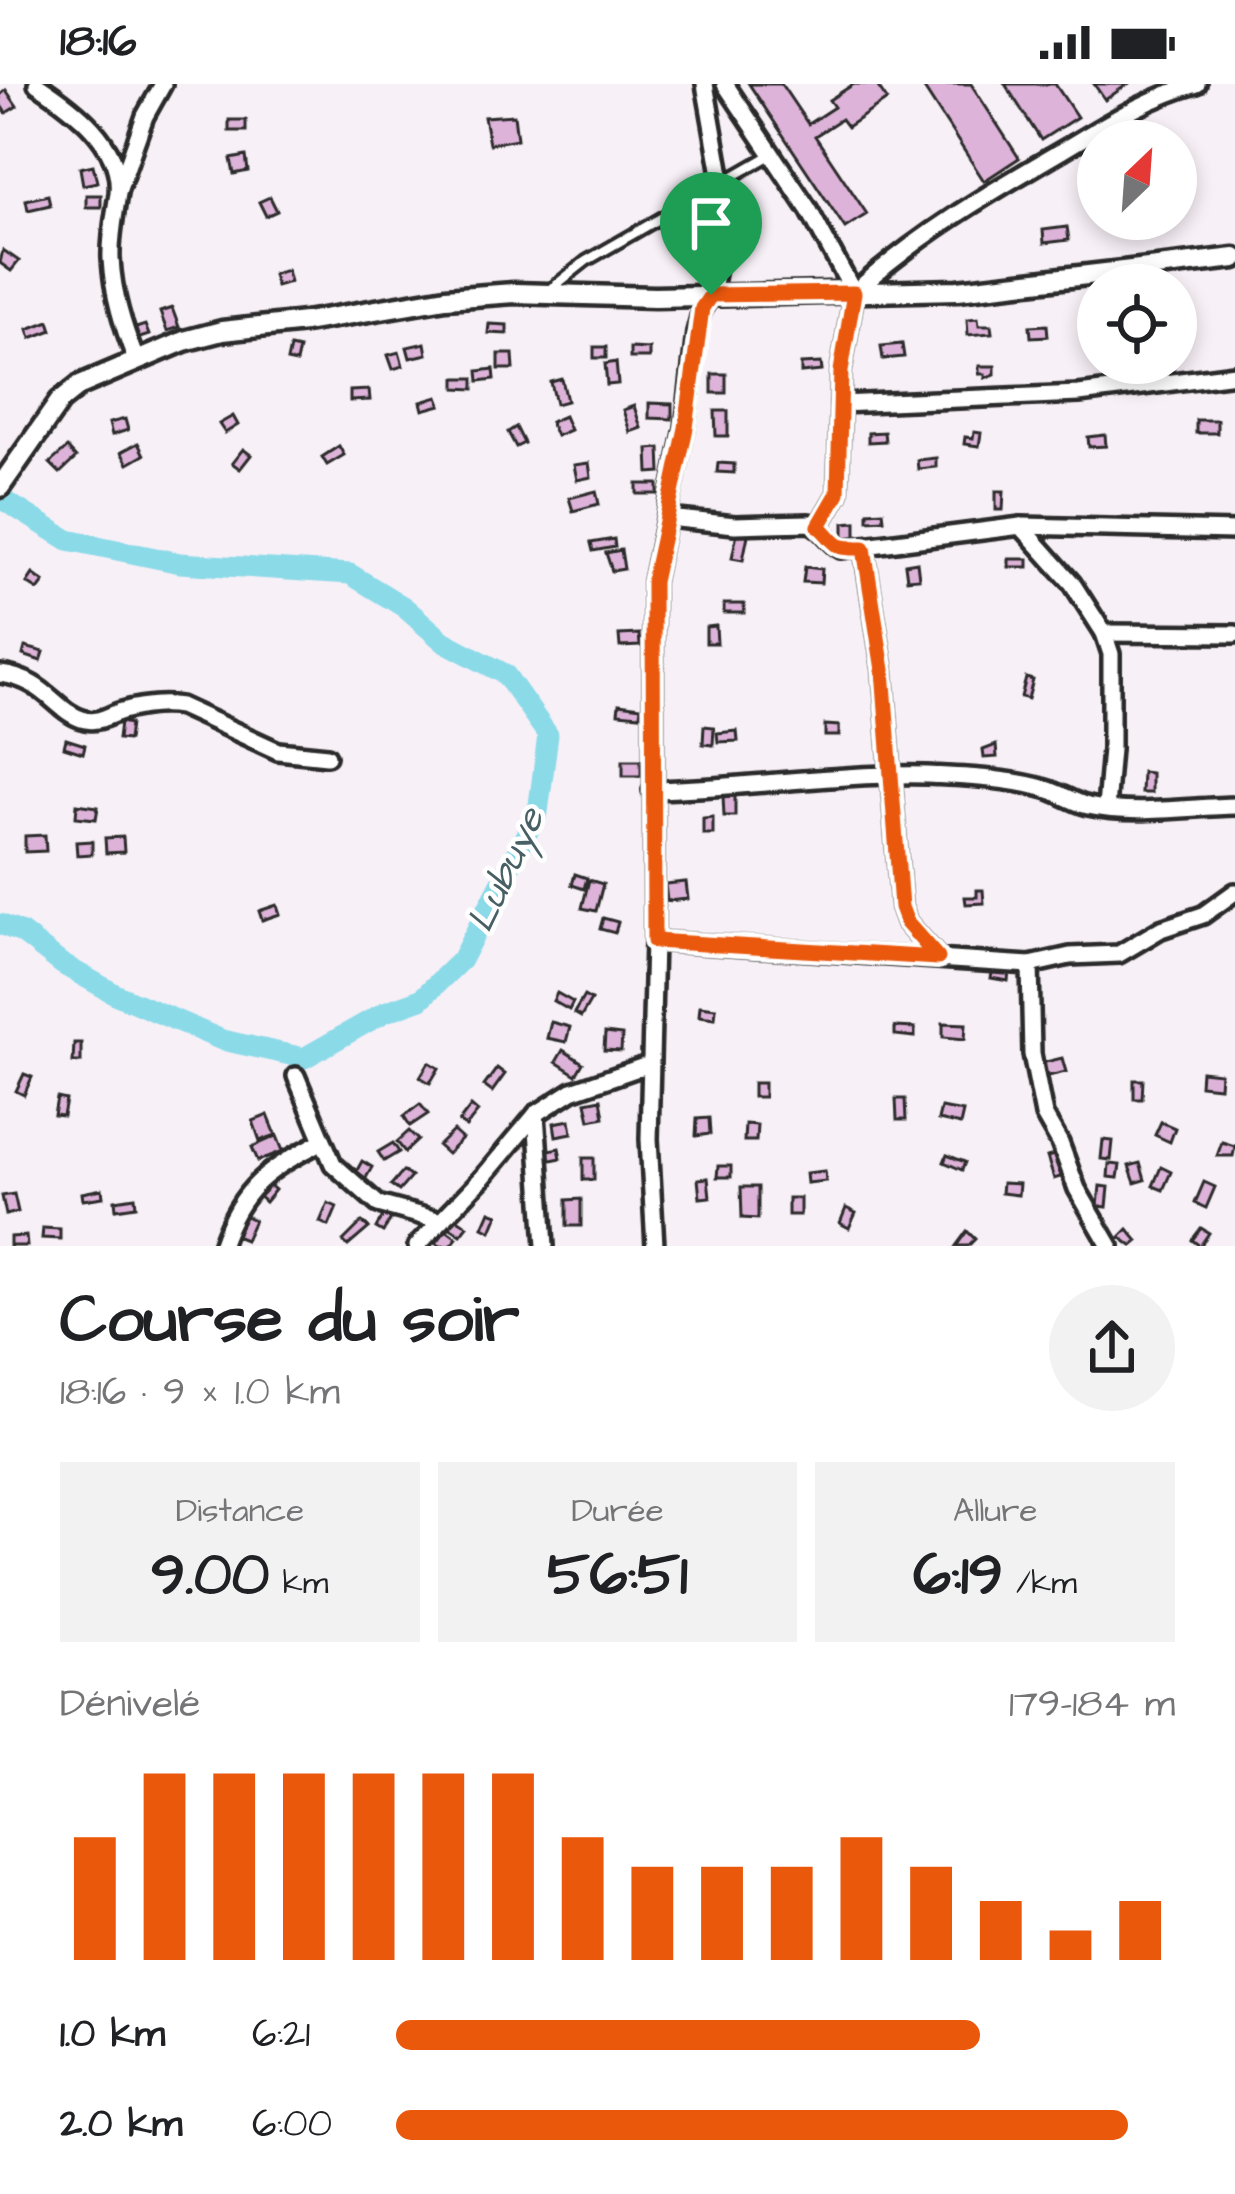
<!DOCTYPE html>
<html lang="fr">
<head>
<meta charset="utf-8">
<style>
  body { margin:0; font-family:"Architects Daughter",sans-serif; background:#f2f2f2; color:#202124; height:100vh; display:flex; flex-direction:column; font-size:45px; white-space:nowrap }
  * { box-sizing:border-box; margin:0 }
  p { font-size:39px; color:#757577 }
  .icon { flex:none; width:66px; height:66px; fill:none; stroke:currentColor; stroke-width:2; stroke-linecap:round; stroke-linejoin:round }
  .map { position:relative; height:1162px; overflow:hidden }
  .drawer { display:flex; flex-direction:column; background:#fff; flex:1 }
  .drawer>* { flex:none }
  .needle { width:78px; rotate:25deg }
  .tools { position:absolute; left:1077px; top:36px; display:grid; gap:24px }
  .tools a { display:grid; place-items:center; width:120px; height:120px; border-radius:50%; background:#fff; box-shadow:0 6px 18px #0003; font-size:60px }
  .pin { position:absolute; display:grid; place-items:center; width:102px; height:102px; color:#fff; margin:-123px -51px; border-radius:50% 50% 50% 0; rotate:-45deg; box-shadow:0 0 12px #0007 }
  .pin .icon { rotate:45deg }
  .round { display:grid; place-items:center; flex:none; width:126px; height:126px; border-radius:63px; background:#f2f2f2 }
  .summary { display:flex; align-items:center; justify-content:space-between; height:204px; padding:0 60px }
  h1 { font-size:66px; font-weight:700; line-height:90px }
  .stats { display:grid; grid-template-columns:repeat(3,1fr); gap:18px; height:204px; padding:12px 60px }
  .stats div { display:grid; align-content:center; border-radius:0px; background:#f2f2f2; text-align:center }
  .stats b { font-size:60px; font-weight:700 }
  .stats small { font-size:33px; font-weight:400 }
  .stats p { font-size:33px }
  .chart { height:336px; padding:24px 60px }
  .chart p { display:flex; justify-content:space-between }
  .chart svg { width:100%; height:216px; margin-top:12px; stroke:#ea580c; stroke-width:6 }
  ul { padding:0 60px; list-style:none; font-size:39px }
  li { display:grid; grid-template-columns:192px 144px 1fr; align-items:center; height:90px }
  li i { height:30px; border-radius:15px; background:#ea580c }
  .status { display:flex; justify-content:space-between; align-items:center; height:84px; padding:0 60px; background:#fff; direction:ltr }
  .status svg { height:33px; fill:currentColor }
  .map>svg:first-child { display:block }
</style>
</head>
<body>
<div class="status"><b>18:16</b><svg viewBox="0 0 49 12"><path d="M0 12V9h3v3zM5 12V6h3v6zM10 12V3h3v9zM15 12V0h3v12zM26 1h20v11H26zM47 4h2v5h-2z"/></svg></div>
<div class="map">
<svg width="1235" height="1162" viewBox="0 0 1235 1162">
  <rect width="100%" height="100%" fill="#f8f0f7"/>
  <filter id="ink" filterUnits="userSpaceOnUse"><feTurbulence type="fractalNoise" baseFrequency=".00833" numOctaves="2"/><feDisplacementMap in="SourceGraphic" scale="24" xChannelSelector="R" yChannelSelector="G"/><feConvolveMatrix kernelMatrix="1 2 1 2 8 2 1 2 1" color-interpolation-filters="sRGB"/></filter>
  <g filter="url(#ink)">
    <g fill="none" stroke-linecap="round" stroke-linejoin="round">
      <!-- river -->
      <path stroke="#8bdae8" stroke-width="21" d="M0,414L68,456L180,479L350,490L404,523L443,557L505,590L548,651L538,728L461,876L421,915L385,928L304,974L222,956L117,911L62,880L22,849L0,840"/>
    </g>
    <!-- building -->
    <g fill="#deb3d9" stroke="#2b2b2b" stroke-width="3">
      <path d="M749,0H781L808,40L834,23L829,16L854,0H876L887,16L847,43L841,35L815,52L867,130L845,144Z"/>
      <path d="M921,0H971L1019,74L984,97Z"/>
      <path d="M1005,0H1055L1077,33L1041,56Z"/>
      <path d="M1094,0H1128L1105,16Z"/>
      <path d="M6,6L17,22L6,29L0,20V11Z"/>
      <path d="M514,31L517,55L489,60L484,33Z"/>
      <rect x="229" y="36" width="17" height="11"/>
      <path d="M246,72L248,87L234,90L231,75Z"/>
      <path d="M93,81L97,98L83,101L80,84Z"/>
      <path d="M48,111L50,121L28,126L26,116Z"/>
      <rect x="86" y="111" width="15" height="12"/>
      <path d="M270,113L277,127L266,132L259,118Z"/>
      <path d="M1067,143L1069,156L1044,159L1043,146Z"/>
      <path d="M3,166L19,177L11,187L0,179Z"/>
      <path d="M287,186L290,198L276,202L273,190Z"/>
      <path d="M172,224L179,243L167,247L160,228Z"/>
      <path d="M978,234L979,241H991L992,249L968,251L967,235Z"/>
      <path d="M49,237L52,246L31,254L28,245Z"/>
      <path d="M489,240L507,241V250L488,249Z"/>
      <path d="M145,241L149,251L134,256L130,246Z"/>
      <path d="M1047,241L1048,252L1031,253L1030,242Z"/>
      <path d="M425,259L427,270L410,274L407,263Z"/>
      <path d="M902,260L904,273L883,275L881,262Z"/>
      <path d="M290,263L299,265L296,279L287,277Z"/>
      <rect x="594" y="263" width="12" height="11"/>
      <path d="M630,264L649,265V274H630Z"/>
      <path d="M399,268L403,282L393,285L388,271Z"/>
      <path d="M499,270H513L514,285H499Z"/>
      <path d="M616,278L618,300L607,301L605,280Z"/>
      <path d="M821,279L822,287L801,289V280Z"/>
      <path d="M979,282H995V290L985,294V290H979Z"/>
      <path d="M494,285L495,295L479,297L478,287Z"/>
      <rect x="712" y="290" width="14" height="19"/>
      <path d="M456,294H474V305L456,304Z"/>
      <path d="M562,295L567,317L556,320L551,298Z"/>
      <path d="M369,306L370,316L350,317V307Z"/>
      <path d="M438,313L441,321L423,326L421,318Z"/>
      <path d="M649,319L672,320V335L649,334Z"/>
      <path d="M634,322L641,344L630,348L623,326Z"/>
      <path d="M715,327H728V352H716Z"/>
      <path d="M233,332L238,341L225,349L219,340Z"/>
      <path d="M564,332L570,346L556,352L550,338Z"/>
      <path d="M125,335L128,346L112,351L109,339Z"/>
      <rect x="1196" y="336" width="21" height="13"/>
      <path d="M516,343L524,359L516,363L508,348Z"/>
      <path d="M884,348L885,357L868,358V349Z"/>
      <path d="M974,348L981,349L979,362L964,360L965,353L973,354Z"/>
      <path d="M1105,351L1106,362L1089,363L1088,353Z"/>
      <path d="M138,359L144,371L128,380L121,368Z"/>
      <path d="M339,362L344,371L327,381L322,373Z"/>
      <path d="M67,364L76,374L60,389L50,379Z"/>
      <path d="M660,364L661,388L649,389L648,365Z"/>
      <path d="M243,365L251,371L240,385L232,379Z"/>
      <path d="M936,374V383L918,385L917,376Z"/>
      <path d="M589,379L591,393L577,396L574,381Z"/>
      <path d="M718,379L734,380V389L717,388Z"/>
      <rect x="637" y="400" width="21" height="10"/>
      <path d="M596,407L599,420L573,427L569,414Z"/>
      <path d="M996,407H1004L1003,426H996Z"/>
      <path d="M883,427L884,435L868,436V428Z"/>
      <path d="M856,438V454H844V439Z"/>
      <path d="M737,449L748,451L743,476L732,474Z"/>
      <path d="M614,455L615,463L593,467L591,459Z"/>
      <path d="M621,466L624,485L612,487L606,469Z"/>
      <rect x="1009" y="475" width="19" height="8"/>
      <path d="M917,478L919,494L907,495L905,480Z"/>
      <path d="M805,483L822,485L821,499L803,498Z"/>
      <path d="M33,490L44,498L38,506L27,499Z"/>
      <rect x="724" y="520" width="20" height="9"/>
      <path d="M716,542L717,559H706V543Z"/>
      <path d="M639,550L640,562L620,563L619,551Z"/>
      <path d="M25,563L44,568L41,577L23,571Z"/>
      <path d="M1026,594L1033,596L1028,615L1021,613Z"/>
      <path d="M619,620L641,623L640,631L618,629Z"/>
      <path d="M120,638L130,640L128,656L118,655Z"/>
      <path d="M825,641L839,642V652H825Z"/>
      <path d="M704,642L714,643L713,661L703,660Z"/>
      <path d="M737,647L738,657L718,658L717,649Z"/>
      <path d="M66,655L85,661L83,669L64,663Z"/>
      <path d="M996,661L997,673L984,674L983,666Z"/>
      <rect x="623" y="676" width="18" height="16"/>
      <path d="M1142,688L1151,689V709H1141Z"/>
      <path d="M723,712H735V732H724Z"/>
      <path d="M77,720L98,723L96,735L76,733Z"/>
      <path d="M713,733V750H703V734Z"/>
      <path d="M45,751L46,767L25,768V752Z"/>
      <path d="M123,753L124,768L106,769L105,754Z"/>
      <path d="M92,757V770L77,771L76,758Z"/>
      <path d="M575,790L587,794L584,805L572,801Z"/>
      <path d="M589,796L603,800L596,827L582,824Z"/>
      <path d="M686,798L688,815L667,817L665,800Z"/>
      <path d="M977,806H983L984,819L966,820L965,813H977Z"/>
      <path d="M277,821L280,830L262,836L259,827Z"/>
      <path d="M603,834L618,838L615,849L600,845Z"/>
      <path d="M993,885L1009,888L1008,897L991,894Z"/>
      <path d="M557,909L573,918L569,926L553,917Z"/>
      <path d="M584,912L591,916L581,933L574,929Z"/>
      <path d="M700,922L716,924L715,934L699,932Z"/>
      <path d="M551,938L570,943L566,958L547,954Z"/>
      <path d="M943,939L966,940L965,955L943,953Z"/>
      <path d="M895,943L915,944V953L895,951Z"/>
      <path d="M605,949L622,951L621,967L604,966Z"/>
      <path d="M74,959H81V978H73Z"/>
      <path d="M563,966L583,979L576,991L556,978Z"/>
      <path d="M1062,974L1066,988L1040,994L1037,980Z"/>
      <path d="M429,978L439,984L430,999L420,993Z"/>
      <path d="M497,984L505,990L492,1008L484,1002Z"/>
      <path d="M1201,987L1220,989L1219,1003L1200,1001Z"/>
      <path d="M24,990L32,993L24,1011L16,1007Z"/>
      <path d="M1134,996H1143L1142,1015H1134Z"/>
      <rect x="753" y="999" width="11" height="14"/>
      <path d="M57,1014L66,1016L63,1032L54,1031Z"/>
      <path d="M601,1015L604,1033L590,1036L586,1018Z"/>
      <path d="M896,1015H905L906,1036H897Z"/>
      <path d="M420,1020L428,1030L410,1042L404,1032Z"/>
      <path d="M471,1022L478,1028L466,1043L459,1038Z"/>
      <path d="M941,1024L963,1028L960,1041L938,1036Z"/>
      <path d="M268,1031L276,1051L260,1057L253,1037Z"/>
      <path d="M709,1034L710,1050L696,1052L697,1035Z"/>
      <path d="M570,1036L572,1049L556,1052L554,1039Z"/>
      <path d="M1161,1038L1175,1044L1170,1058L1155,1051Z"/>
      <path d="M745,1040L757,1041L756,1057H744Z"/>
      <path d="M409,1047L418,1056L405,1068L397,1058Z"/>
      <path d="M453,1047L462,1055L447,1070L438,1062Z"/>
      <path d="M277,1052L283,1067L258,1077L252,1063Z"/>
      <path d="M1103,1056L1113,1057L1111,1076L1101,1075Z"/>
      <path d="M1222,1058L1235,1062L1233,1072H1217Z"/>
      <path d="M393,1059L399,1068L384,1077L378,1068Z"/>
      <path d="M559,1064L561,1074L546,1077L544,1067Z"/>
      <path d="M1060,1069L1067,1091L1054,1095L1047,1073Z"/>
      <path d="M947,1071L965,1078L962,1086L944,1078Z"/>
      <rect x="583" y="1074" width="11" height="22"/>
      <path d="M362,1077L372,1083L366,1094L356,1088Z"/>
      <path d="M1140,1079L1145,1096L1135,1099L1129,1082Z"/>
      <path d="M1109,1080L1120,1081L1118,1094L1108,1093Z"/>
      <path d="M718,1082H731V1093H717Z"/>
      <path d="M1161,1083L1171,1088L1163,1106L1153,1102Z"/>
      <path d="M403,1087L411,1093L399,1107L391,1101Z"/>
      <path d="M825,1087L826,1097L807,1099L806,1089Z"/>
      <path d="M708,1094L710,1113L700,1114L698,1095Z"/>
      <path d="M266,1098L275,1106L265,1118L255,1109Z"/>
      <path d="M1204,1098L1215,1103L1206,1124L1195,1119Z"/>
      <path d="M1002,1099L1019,1100L1018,1111L1001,1109Z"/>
      <path d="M1100,1102L1109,1103L1107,1123L1098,1122Z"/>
      <path d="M741,1103H758V1135L742,1134Z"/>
      <path d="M102,1105L103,1113L83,1116L82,1109Z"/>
      <path d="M14,1110L18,1128L6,1131L2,1112Z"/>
      <path d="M135,1113L136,1122L116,1125L115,1116Z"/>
      <rect x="788" y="1114" width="12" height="17"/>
      <path d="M581,1115V1142H567V1116Z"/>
      <path d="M328,1119L337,1123L329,1142L320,1138Z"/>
      <path d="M846,1124L856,1129L849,1144L840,1139Z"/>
      <path d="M490,1127L498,1130L491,1147L483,1143Z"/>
      <path d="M385,1129L392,1133L383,1148L376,1144Z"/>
      <path d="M244,1131L254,1136L245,1156L235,1152Z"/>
      <path d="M456,1134L468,1142L461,1151L449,1143Z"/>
      <path d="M362,1138L369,1144L348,1162L343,1157Z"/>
      <path d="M43,1144L60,1145V1155L42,1154Z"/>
      <path d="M1201,1144L1209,1149L1200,1162L1192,1156Z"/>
      <path d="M1128,1145L1138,1157L1132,1162L1120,1153Z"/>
      <path d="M446,1146L457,1154L451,1162H440L436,1159Z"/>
      <path d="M967,1147L975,1155L968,1162H956Z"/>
      <path d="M26,1152L27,1162H10V1153Z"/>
    </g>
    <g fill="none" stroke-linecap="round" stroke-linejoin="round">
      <defs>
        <path id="service" d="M552,204L586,177L774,69"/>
        <g id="minor">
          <path d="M37,0C72,23 123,60 118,109C115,131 110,152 111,175C113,211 123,242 136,276"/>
          <path d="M725,0L809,126L854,209C916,152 989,109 1063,66C1107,40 1147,14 1197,0"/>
          <path d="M119,105L145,32L163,0"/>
          <path d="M840,320L1079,310L1235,290"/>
          <path d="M668,434L735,441L809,439C825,444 827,457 841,465L1021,442L1235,447"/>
          <path d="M819,442L838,409L841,287L854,209"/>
          <path d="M1021,442L1072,499L1104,549L1111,570V665L1106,724"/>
          <path d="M864,465L883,586L901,823L907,839L938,874"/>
          <path d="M1104,549L1235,550"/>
          <path d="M0,590C46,595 56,629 85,636C99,639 109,631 122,627C140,622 162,619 180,622L278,667L327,672"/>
          <path d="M652,706C744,704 835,689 927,691C966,693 1008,694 1046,705C1060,709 1073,718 1088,722C1134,732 1188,723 1235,722"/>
          <path d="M654,857L1030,881L1070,872L1119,870L1161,845L1203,831L1235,808"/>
          <path d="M1030,881L1032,970L1044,1031L1060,1059L1077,1105L1110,1162"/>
          <path d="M296,992L333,1080L378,1120L441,1137"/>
          <path d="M536,1030L545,1162"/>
          <path d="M221,1162C241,1102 269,1085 323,1057"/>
          <path d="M417,1162L484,1092L536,1030L572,1007L650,980"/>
          <path d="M655,1162L649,1055L654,857L653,498L685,344L696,248L702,225L711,211L719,168L722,96L705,0"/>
        </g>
        <path id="tertiary" d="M0,403L60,317L80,301L184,257L222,247L305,238L446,214L514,209L655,213L958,206L1235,174"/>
      </defs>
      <!-- service casing -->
      <use href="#service" stroke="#2b2b2b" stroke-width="16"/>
      <!-- minor casing -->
      <use href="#minor" stroke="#2b2b2b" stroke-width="24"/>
      <!-- tertiary casing -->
      <use href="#tertiary" stroke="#2b2b2b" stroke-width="27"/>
      <!-- service -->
      <use href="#service" stroke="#fff" stroke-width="8"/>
      <!-- minor -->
      <use href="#minor" stroke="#fff" stroke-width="15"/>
      <!-- tertiary -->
      <use href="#tertiary" stroke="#fff" stroke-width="18"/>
    </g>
  </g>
  <g fill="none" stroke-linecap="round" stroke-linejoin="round" filter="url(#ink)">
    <defs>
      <path id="route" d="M854,209L841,287L838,409L819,442C839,461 832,465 864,464L883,586L901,823L907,839L938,874L654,857L653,498L686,344L702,224L711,211Z"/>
    </defs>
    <!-- route casing -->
    <use href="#route" stroke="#fff" stroke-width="24"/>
    <!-- route -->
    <use href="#route" stroke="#ea580c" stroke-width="15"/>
  </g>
  <g text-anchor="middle" stroke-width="9" stroke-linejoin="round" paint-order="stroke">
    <!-- water labels -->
    <g font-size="39" font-style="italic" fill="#486064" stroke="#fff">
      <text transform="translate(504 785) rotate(-65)" y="14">Lubuye</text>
    </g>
  </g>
</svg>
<div class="tools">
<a><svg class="needle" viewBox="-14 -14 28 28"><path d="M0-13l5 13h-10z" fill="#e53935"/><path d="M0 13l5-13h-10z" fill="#757577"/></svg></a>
<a><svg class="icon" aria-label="locate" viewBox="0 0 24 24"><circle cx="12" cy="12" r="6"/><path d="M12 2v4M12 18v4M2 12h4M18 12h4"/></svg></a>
</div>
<div class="pin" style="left:711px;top:211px;background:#1e9e55"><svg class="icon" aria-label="arrive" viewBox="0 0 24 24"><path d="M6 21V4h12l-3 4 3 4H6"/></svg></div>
</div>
<section class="drawer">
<div class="summary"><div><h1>Course du soir</h1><p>18:16 · 9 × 1.0 km</p></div><a class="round"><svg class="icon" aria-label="share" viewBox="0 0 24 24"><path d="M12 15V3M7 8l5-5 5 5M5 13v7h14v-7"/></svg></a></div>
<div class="stats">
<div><p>Distance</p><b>9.00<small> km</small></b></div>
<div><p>Durée</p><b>56:51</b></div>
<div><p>Allure</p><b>6:19<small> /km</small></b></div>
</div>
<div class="chart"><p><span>Dénivelé</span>179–184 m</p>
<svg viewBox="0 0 160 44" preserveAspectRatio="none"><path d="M5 44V19M15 44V6M25 44V6M35 44V6M45 44V6M55 44V6M65 44V6M75 44V19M85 44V25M95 44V25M105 44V25M115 44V19M125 44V25M135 44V32M145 44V38M155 44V32"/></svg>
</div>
<ul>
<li><b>1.0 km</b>6:21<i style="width:75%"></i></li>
<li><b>2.0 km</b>6:00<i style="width:94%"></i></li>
</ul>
</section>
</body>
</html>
